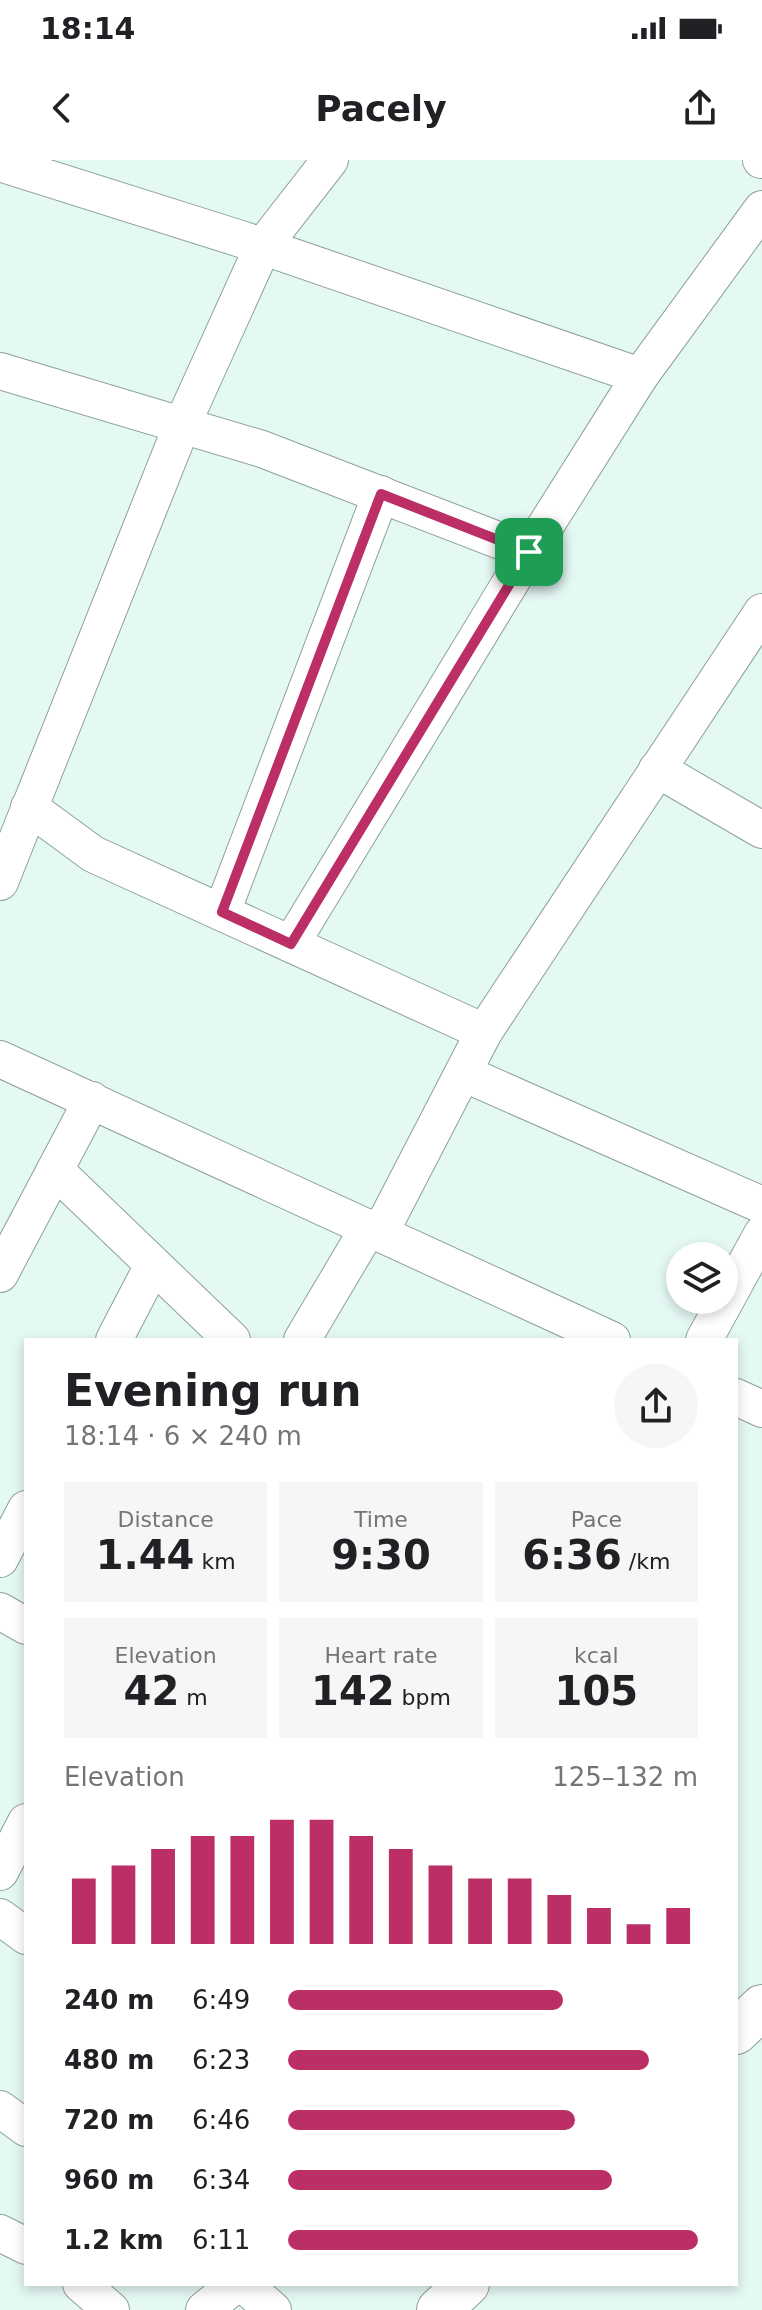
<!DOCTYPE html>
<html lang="en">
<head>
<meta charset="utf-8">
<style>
  body { margin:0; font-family:"DejaVu Sans",sans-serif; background:#f6f6f6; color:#202124; height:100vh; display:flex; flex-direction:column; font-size:30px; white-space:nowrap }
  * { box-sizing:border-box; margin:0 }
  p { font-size:26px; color:#757577 }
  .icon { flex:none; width:44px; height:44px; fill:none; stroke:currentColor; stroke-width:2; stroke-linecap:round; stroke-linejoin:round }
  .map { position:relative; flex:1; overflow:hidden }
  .side { position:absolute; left:24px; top:1178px; width:714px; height:948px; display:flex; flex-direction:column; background:#fff; border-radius:0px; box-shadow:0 4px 12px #0003 }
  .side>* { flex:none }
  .controls { position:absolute; left:666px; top:1082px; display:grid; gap:16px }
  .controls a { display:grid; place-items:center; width:72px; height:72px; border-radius:50%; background:#fff; box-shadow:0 4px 12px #0003; font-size:40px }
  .pin { position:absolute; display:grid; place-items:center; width:68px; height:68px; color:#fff; margin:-34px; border-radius:16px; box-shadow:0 4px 12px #0006 }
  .round { display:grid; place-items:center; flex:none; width:84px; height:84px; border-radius:42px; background:#f6f6f6 }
  .headline { display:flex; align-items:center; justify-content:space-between; height:136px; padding:0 40px }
  h1 { font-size:44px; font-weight:700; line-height:60px }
  .figures { display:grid; grid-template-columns:repeat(3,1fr); gap:12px; height:136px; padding:8px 40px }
  .figures div { display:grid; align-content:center; border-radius:0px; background:#f6f6f6; text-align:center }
  .figures b { font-size:40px; font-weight:700 }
  .figures small { font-size:22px; font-weight:400 }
  .figures p { font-size:22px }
  .chart { height:224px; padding:16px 40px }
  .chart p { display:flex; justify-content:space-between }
  .chart svg { width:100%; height:144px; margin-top:8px; stroke:#bb2f66; stroke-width:6 }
  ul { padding:0 40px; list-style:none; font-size:26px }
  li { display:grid; grid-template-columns:128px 96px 1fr; align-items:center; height:60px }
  li i { height:20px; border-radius:10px; background:#bb2f66 }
  .status { display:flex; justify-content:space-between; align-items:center; height:56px; padding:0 40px; background:#fff; direction:ltr }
  .status svg { height:22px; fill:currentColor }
  header { display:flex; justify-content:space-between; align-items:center; height:104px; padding:0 40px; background:#fff; font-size:36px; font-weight:700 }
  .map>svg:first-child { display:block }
</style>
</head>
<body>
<div class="status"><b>18:14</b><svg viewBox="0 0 49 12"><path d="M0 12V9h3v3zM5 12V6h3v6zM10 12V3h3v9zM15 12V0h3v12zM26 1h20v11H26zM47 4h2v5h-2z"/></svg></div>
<header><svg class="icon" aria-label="back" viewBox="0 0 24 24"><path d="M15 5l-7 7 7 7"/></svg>Pacely<svg class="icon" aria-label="share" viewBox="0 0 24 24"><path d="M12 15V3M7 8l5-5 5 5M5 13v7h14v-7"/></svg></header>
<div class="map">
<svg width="762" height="2150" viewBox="0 0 762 2150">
  <rect width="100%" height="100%" fill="#e4f8f4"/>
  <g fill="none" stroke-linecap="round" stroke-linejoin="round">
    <defs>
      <g id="street">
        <path d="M761,0H762"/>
        <path d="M0,3L244,80L640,216"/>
        <path d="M0,211L262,289L529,392"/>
        <path d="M657,609L762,670"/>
        <path d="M29,647L93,694L484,872"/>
        <path d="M0,722L182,265L263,86L330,0"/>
        <path d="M222,752L381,334"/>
        <path d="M291,784L529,392L640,216L762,49"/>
        <path d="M0,899L612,1180"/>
        <path d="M463,913L762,1045"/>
        <path d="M55,1010L232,1180"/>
        <path d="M380,1073L484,872L762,452"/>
        <path d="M0,1114L92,940"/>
        <path d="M114,1180L153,1105"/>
        <path d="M302,1180L369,1067"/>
        <path d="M704,1180L762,1074"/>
        <path d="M736,1237L762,1249"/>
        <path d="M0,1399L26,1349"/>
        <path d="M0,1451L26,1466"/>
        <path d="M0,1712L26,1662"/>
        <path d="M0,1757L26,1776"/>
        <path d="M0,1949L26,1968"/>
        <path d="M0,2073L26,2086"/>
        <path d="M81,2124L111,2150"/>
        <path d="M243,2124L273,2150"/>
        <path d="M204,2150L236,2124"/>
      </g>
      <g id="secondary">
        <path d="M736,1872L762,1847"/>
        <path d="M439,2150L467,2124"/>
      </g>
    </defs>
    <!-- street casing -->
    <use href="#street" stroke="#8ea09c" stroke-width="38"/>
    <!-- secondary casing -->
    <use href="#secondary" stroke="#8ea09c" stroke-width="46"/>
    <!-- street -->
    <use href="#street" stroke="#fff" stroke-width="36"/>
    <!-- secondary -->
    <use href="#secondary" stroke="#fff" stroke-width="44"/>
  </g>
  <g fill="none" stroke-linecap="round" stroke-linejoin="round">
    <defs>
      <path id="route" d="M381,334L529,392L291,784L222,752Z"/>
    </defs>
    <!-- route casing -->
    <use href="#route" stroke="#fff" stroke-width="16"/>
    <!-- route -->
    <use href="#route" stroke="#bb2f66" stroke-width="10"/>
  </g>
</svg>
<div class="controls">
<a><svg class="icon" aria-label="layers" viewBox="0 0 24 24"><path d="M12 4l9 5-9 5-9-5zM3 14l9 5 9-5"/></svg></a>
</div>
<div class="pin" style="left:529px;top:392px;background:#1e9e55"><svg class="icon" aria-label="arrive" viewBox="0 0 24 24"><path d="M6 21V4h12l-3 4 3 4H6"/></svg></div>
<section class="side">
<div class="headline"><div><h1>Evening run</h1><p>18:14 · 6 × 240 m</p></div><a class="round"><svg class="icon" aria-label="share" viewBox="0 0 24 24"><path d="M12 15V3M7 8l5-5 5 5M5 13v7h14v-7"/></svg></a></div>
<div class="figures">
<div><p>Distance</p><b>1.44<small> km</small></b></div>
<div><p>Time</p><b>9:30</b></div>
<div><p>Pace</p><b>6:36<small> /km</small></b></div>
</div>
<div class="figures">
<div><p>Elevation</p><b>42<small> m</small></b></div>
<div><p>Heart rate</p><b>142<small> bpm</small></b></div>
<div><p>kcal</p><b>105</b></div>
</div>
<div class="chart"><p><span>Elevation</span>125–132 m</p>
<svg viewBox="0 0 160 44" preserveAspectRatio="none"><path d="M5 44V24M15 44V20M25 44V15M35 44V11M45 44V11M55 44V6M65 44V6M75 44V11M85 44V15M95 44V20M105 44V24M115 44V24M125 44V29M135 44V33M145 44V38M155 44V33"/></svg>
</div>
<ul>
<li><b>240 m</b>6:49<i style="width:67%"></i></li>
<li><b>480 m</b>6:23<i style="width:88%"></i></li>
<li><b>720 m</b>6:46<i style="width:70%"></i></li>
<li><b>960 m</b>6:34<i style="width:79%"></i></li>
<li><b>1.2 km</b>6:11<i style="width:100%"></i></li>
</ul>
</section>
</div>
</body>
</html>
